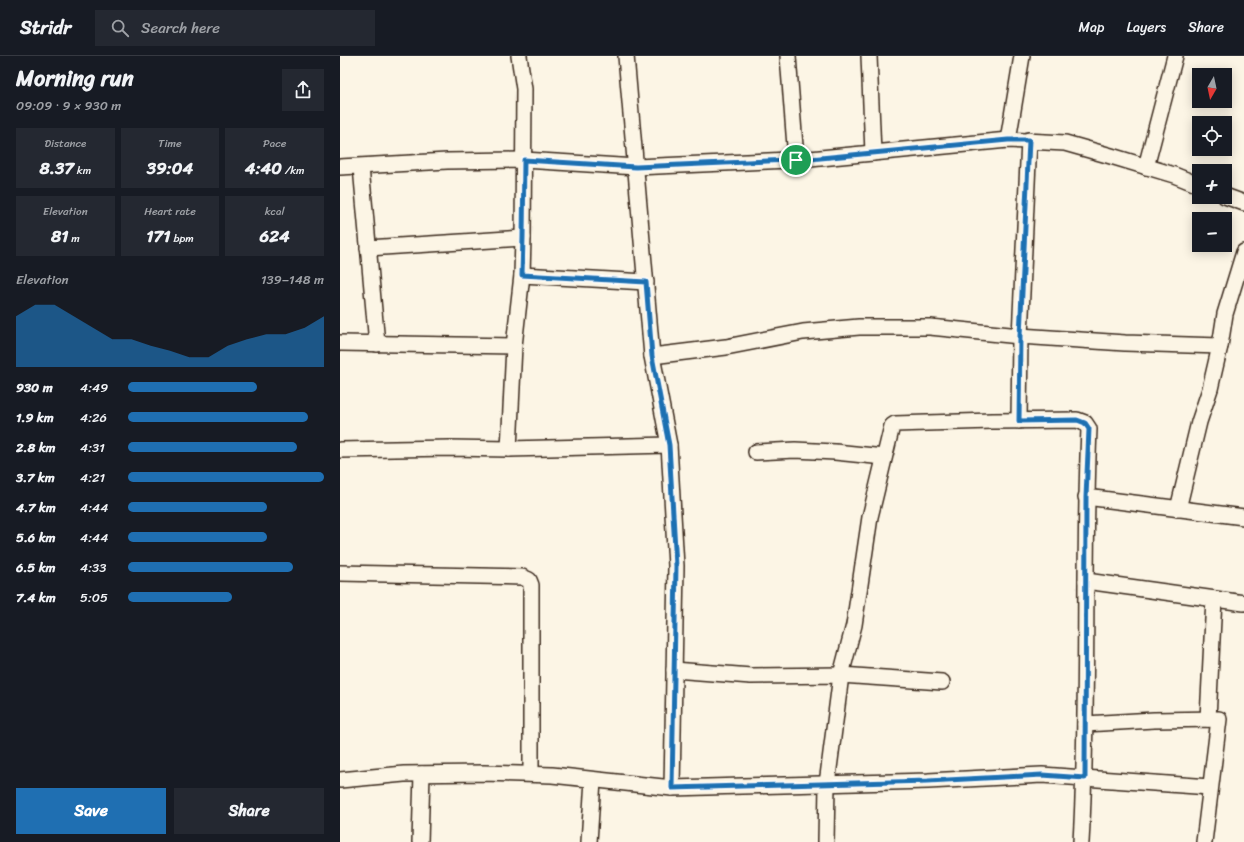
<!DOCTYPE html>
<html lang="en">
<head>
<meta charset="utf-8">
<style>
  body { margin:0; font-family:Sriracha,sans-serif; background:#242831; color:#f1f3f6; height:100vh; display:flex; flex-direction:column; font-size:15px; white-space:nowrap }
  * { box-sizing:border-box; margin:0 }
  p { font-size:13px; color:#9ea1a6 }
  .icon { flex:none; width:22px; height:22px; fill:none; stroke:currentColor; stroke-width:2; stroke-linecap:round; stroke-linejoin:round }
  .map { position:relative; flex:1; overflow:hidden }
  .sheet { display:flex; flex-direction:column; background:#171b24; width:340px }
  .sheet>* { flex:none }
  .needle { width:26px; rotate:189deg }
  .fabs { position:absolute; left:852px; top:12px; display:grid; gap:8px }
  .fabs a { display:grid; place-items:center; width:40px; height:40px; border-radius:0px; background:#171b24; box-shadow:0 2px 10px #0003; font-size:20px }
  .pin { position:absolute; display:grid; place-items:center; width:34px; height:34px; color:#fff; margin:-17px; border:2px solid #fff; border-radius:50%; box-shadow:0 1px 4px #0007 }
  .round { display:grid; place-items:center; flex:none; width:42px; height:42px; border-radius:0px; background:#242831 }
  .overview { display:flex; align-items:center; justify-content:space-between; height:68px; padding:0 16px }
  h1 { font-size:22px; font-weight:800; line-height:30px }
  .metrics { display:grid; grid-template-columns:repeat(3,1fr); gap:6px; height:68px; padding:4px 16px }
  .metrics div { display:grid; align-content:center; border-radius:0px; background:#242831; text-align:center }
  .metrics b { font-size:17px; font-weight:800 }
  .metrics small { font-size:11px; font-weight:400 }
  .metrics p { font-size:11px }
  .chart { height:112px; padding:8px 16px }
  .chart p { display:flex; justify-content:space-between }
  .chart svg { width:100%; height:72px; margin-top:4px; fill:#1f6fb2; opacity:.7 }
  .cta { display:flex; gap:8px; margin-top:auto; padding:8px 16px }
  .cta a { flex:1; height:46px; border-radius:0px; background:#1f6fb2; color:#fff; font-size:16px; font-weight:800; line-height:46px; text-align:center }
  .cta a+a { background:#242831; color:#f1f3f6 }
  ul { padding:0 16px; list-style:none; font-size:13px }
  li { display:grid; grid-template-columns:64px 48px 1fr; align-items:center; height:30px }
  li i { height:10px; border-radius:5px; background:#1f6fb2 }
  header { display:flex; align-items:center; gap:24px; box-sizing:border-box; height:56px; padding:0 20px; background:#171b24; border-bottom:1px solid #363941 }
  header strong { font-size:19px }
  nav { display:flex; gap:22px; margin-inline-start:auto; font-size:14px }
  .search { width:280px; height:36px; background:#242831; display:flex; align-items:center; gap:10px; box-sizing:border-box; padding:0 14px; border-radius:0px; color:#9ea1a6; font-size:15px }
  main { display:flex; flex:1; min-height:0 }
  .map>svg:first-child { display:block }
</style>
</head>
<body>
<header>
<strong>Stridr</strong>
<div class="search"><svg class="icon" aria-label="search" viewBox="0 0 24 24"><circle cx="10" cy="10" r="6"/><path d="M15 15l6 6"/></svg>Search here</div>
<nav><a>Map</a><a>Layers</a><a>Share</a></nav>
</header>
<main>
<section class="sheet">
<div class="overview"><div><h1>Morning run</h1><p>09:09 · 9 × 930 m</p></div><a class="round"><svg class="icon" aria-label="share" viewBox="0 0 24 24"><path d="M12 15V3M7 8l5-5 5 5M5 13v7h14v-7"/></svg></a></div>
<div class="metrics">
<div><p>Distance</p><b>8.37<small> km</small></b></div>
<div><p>Time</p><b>39:04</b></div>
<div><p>Pace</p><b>4:40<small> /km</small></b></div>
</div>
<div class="metrics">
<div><p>Elevation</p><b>81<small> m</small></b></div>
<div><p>Heart rate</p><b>171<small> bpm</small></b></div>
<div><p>kcal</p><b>624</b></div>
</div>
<div class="chart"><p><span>Elevation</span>139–148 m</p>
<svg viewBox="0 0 160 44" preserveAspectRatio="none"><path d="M0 44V13L10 6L20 6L30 13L40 20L50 27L60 27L70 31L80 34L90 38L100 38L110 31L120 27L130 24L140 24L150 20L160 13V44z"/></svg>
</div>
<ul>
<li><b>930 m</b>4:49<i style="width:66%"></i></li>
<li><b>1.9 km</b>4:26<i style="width:92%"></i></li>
<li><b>2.8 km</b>4:31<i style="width:86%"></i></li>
<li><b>3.7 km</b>4:21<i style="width:100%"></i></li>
<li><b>4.7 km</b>4:44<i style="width:71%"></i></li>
<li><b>5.6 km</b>4:44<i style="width:71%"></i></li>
<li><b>6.5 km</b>4:33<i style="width:84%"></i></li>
<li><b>7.4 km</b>5:05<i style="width:53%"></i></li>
</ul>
<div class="cta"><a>Save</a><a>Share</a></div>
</section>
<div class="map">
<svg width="904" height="786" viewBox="0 0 904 786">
  <rect width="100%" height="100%" fill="#fcf5e5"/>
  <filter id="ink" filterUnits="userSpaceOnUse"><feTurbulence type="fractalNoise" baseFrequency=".025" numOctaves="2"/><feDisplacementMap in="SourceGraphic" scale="8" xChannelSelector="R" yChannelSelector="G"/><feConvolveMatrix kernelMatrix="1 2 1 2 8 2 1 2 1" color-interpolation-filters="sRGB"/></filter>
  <g filter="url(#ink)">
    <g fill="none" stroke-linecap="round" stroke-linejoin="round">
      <defs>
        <g id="minor">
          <path d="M286,0L312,300L329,389L336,510L332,732"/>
          <path d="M448,0L456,103"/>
          <path d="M529,0L533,97"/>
          <path d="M668,84L682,0"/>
          <path d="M0,111L107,105L184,104L296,111L470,103L668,84L725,87L771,100L834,119L859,129"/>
          <path d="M21,111L37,288"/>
          <path d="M806,111L835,0"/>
          <path d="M885,140L904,147"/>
          <path d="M28,192L183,182"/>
          <path d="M182,219L306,226"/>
          <path d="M0,287L174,290"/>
          <path d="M312,300L386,291L463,276L519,271H590L680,280L785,287L880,290L885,258L904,196"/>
          <path d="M679,365L680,280L689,84"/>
          <path d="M169,393L174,290L182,219L183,182L184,33L179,0"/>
          <path d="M0,394L110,392L169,393L329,389"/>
          <path d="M416,396L455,394L495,396L544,401"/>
          <path d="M746,441L904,461"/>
          <path d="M838,453L859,366L870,333L880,290"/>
          <path d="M0,517L182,521L189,524L191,529V718"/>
          <path d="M746,525L904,547"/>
          <path d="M334,614L411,620L501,619L602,626"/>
          <path d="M868,663L874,543"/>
          <path d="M745,668L814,664L879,663L864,786"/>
          <path d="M0,724L64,718L144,717L212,719L332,732L588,725L702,719L870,731"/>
          <path d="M80,786L82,718"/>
          <path d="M249,786L253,724"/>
          <path d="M486,786L487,728L501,619L514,569L530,461L552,370L555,368L652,365L737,364L745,367L749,373C743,511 749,649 741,786"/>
        </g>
      </defs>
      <!-- minor casing -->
      <use href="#minor" stroke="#3b2a1e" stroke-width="18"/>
      <!-- minor -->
      <use href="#minor" stroke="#fcf5e5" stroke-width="15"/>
    </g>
  </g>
  <g fill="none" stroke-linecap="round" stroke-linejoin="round" filter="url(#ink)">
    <defs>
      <path id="route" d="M668,84H689L680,280L679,365L737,364L745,367L749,373L746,441L745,722L702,719L588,725L332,732L336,510L329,389L312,300L306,226L182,219L183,182L184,104L296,111L470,103Z"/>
    </defs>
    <!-- route casing -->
    <use href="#route" stroke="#fff" stroke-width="8"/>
    <!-- route -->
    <use href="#route" stroke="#1f6fb2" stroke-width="5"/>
  </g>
</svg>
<div class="fabs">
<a><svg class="needle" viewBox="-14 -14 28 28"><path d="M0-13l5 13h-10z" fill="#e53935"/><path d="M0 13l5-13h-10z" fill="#9ea1a6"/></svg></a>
<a><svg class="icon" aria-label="locate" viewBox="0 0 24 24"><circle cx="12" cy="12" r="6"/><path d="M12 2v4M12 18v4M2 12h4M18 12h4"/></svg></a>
<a>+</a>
<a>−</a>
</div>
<div class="pin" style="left:456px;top:104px;background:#1e9e55"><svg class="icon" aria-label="arrive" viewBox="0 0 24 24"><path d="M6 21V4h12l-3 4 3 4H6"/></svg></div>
</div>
</main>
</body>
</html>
